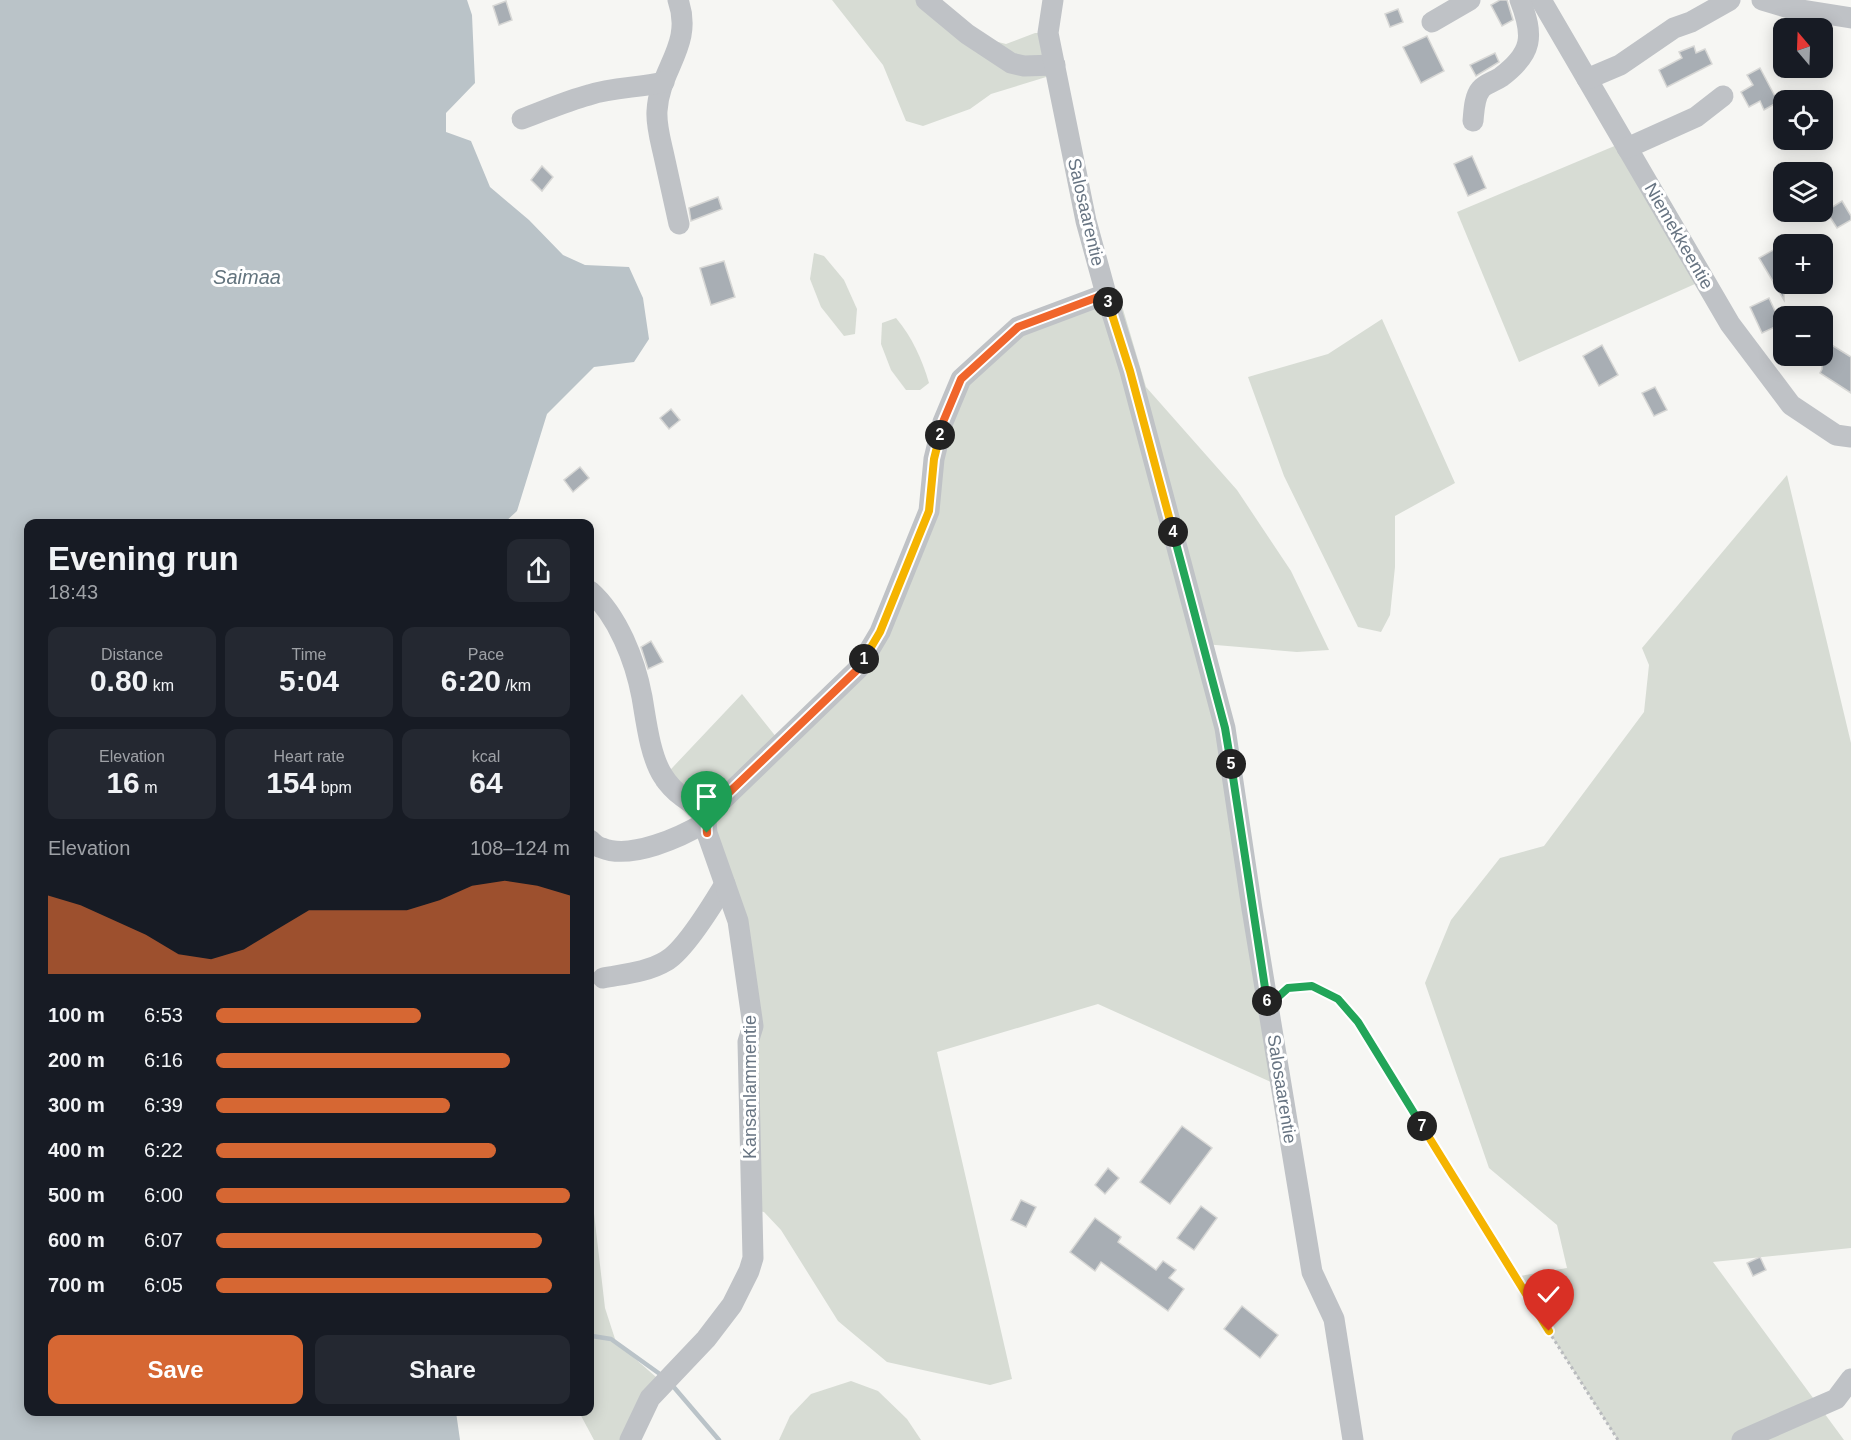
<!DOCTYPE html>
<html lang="en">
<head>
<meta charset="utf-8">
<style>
  body { margin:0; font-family:Helvetica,sans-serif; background:#242831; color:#f1f3f6; height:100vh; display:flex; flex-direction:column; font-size:22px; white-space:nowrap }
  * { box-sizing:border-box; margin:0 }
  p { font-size:20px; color:#9ea1a6 }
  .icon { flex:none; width:33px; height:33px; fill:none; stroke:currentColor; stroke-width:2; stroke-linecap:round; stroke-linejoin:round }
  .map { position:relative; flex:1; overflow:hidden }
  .sheet { position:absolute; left:24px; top:519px; width:570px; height:897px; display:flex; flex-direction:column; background:#171b24; border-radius:12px; box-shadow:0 3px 15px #0003 }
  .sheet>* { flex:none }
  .needle { width:39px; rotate:341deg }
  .fabs { position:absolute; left:1773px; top:18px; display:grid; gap:12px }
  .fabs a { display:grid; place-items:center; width:60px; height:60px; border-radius:12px; background:#171b24; box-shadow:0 3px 15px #0003; font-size:30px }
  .pin { position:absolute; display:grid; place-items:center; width:51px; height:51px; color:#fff; margin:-62px -26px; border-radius:50% 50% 50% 0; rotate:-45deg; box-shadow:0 0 6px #0007 }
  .pin .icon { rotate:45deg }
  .km { position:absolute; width:30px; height:30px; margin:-15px; border-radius:50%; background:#222; color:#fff; font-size:16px; line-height:30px; text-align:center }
  .round { display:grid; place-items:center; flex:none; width:63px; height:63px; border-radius:12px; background:#242831 }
  .head { display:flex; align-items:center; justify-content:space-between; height:102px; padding:0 24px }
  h1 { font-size:33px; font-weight:800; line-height:45px }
  .figures { display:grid; grid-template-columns:repeat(3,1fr); gap:9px; height:102px; padding:6px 24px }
  .figures div { display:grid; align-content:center; border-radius:12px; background:#242831; text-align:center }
  .figures b { font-size:30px; font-weight:800 }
  .figures small { font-size:16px; font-weight:400 }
  .figures p { font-size:16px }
  .chart { height:168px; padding:12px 24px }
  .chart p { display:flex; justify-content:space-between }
  .chart svg { width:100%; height:108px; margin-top:6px; fill:#d66733; opacity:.7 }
  .button { display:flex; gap:12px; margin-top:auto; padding:12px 24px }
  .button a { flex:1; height:69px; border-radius:12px; background:#d66733; color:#fff; font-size:24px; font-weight:800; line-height:69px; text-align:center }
  .button a+a { background:#242831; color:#f1f3f6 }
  ul { padding:0 24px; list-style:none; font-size:20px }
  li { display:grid; grid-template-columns:96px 72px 1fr; align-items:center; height:45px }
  li i { height:15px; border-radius:8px; background:#d66733 }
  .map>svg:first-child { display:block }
</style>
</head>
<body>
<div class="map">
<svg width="1851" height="1440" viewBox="0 0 1851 1440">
  <rect width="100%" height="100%" fill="#f6f6f3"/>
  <!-- green -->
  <g fill="#d7dcd4">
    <path d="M832,0H931L967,34L1006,44L1035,33H1048L1056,74L991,94L970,109L923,126L906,121L883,65Z"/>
    <path d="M1624,142L1704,280L1519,362L1457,212Z"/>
    <path d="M814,253L824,256L844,280L857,309L855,334L844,336L821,307L810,279Z"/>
    <path d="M1117,289L1146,387L1237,490L1291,571L1329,650L1297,652L1204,644L1282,1087L1098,1004L937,1052L1012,1379L990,1385L887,1362L838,1321L781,1230L764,1212L753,1210V1026L707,833L656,785L742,694L781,743L880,632L961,379L1018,327Z"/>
    <path d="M896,318C912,337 922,359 929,383L920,390H906L891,370L881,344L882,323Z"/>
    <path d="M1382,319L1455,483L1395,516V567L1390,615L1381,632L1358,627L1284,476L1248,377L1328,354Z"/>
    <path d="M1787,475L1851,743V1248L1713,1262L1844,1440H1618L1514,1277L1567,1268L1557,1225L1489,1168L1425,983L1451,920L1500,858L1544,846L1644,712L1649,665L1642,648Z"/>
    <path d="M590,1179L605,1308L616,1342L664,1384L630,1440H594L579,1412H590V1369L594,1363L590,1295Z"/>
    <path d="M851,1381L878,1391L907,1419L921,1440H779L790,1416L811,1394Z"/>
  </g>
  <!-- water -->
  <path fill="#bac3c8" d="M0,0H467L472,15L475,83L446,113V132L471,141L490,187L529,220L563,255L585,265L629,267L643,298L649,339L634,362L594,367L547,414L517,511L504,523L28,524V1412H456L460,1440H0Z"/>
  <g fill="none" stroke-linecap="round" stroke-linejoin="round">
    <!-- stream -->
    <g stroke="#bac3c8" stroke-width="4.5">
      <path d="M592,1336L611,1339L664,1377"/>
      <path d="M672,1385L719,1440"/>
    </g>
  </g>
  <!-- building -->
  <g fill="#a8aeb4" stroke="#d7d7d5" stroke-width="1.5">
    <path d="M1500,0H1507L1513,20L1502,26L1491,5Z"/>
    <path d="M506,1L512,20L499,25L493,6Z"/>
    <path d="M1398,9L1403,22L1390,27L1385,14Z"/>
    <path d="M1427,36L1444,71L1421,83L1403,47Z"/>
    <path d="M1694,46L1696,53L1705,49L1712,64L1667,87L1659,70L1682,58L1679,52Z"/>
    <path d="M1495,53L1499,62L1476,76L1470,65Z"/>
    <path d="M1760,68L1778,102L1764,110L1760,101L1749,107L1741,92L1753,85L1747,75Z"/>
    <path d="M1472,156L1486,188L1468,196L1454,164Z"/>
    <path d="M542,166L553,177L542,191L531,180Z"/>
    <path d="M718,197L722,209L691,221L689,208Z"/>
    <path d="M1842,201L1851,216V220L1837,228L1826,211Z"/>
    <path d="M1784,244V300L1759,258Z"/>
    <path d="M724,261L735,297L711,305L700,268Z"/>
    <path d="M1769,298L1781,324L1762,333L1750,307Z"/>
    <path d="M1822,339L1851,357V393L1820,373L1822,369Z"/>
    <path d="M1602,345L1618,375L1599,386L1583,356Z"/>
    <path d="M1655,387L1667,410L1654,416L1642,393Z"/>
    <path d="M671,409L680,420L669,429L660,418Z"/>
    <path d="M580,467L589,478L573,492L564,480Z"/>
    <path d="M651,641L663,662L648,669L641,647Z"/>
    <path d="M1182,1126L1212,1148L1170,1204L1140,1182Z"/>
    <path d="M1108,1168L1119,1178L1105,1194L1095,1185Z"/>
    <path d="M1021,1200L1036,1207L1026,1227L1011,1220Z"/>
    <path d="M1201,1206L1217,1218L1194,1250L1177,1238Z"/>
    <path d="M1095,1218L1121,1237L1118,1242L1156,1270L1163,1261L1176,1270L1169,1278L1184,1289L1168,1311L1101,1262L1095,1271L1070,1252Z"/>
    <path d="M1760,1257L1766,1270L1753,1276L1747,1263Z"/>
    <path d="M1242,1306L1278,1335L1260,1358L1224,1329Z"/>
  </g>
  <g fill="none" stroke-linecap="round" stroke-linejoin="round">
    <!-- path -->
    <path stroke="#b9bbbe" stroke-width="3" stroke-dasharray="3 3" stroke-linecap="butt" d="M1285,991C1289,987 1292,987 1298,987C1326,984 1341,1003 1358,1022L1514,1277L1618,1440"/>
    <!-- minor -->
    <g stroke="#bfc2c6" stroke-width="21">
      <path d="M678,0C694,45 659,69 657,111C656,126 661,142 664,156C669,179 674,201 679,224"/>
      <path d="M926,0L967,34L1011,63L1024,66L1055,65"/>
      <path d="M1053,0L1048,33L1086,221L1106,294L1130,371L1225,728L1252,909L1312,1272L1334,1319L1353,1440"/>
      <path d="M1541,0L1730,324L1791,405L1836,435L1851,437"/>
      <path d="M1762,0L1789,8L1851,18"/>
      <path d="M1432,22L1470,0"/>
      <path d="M1587,79L1620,65L1674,28L1691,22L1730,0"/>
      <path d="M522,119C544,111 566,101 589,95C613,87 639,88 664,82"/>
      <path d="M1473,121C1474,111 1474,97 1481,89C1485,84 1495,81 1501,77C1533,53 1534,36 1520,0"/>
      <path d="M1627,148L1696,117L1723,96"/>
      <path d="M590,591C618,616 635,660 642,697C646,720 650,756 663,776C674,794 691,803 709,813"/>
      <path d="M590,840C593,843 597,847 602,848C631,860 681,837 706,822"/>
      <path d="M603,978C624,974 648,972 666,961C684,951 713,904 725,884"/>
      <path d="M630,1440L650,1398L706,1339L732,1305L749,1271L753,1258L748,1042L753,1026L738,921L707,833L706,822L709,813L858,669L880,632L929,511L934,459L943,422L961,379L1018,327L1106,294"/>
      <path d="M1742,1440L1836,1399L1851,1379"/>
    </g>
  </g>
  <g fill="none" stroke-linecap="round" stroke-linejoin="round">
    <defs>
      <path id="split-1" d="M707,833C706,820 708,814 717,804L858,669L864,659"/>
      <path id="split-2" d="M864,659L880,632L929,511L934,459L940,435"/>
      <path id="split-3" d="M940,435L943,422L961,379L1018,327L1106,294L1108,302"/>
      <path id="split-4" d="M1108,302L1130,371L1173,532"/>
      <path id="split-5" d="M1173,532L1225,728L1231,764"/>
      <path id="split-6" d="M1231,764L1267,1001"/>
      <path id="split-7" d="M1267,1001L1268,1006L1288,988L1312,986L1338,999L1358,1022L1422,1126"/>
      <path id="split-8" d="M1422,1126L1549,1331"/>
    </defs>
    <!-- split-1 casing -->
    <use href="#split-1" stroke="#fff" stroke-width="12"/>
    <!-- split-2 casing -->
    <use href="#split-2" stroke="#fff" stroke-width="12"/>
    <!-- split-3 casing -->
    <use href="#split-3" stroke="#fff" stroke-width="12"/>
    <!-- split-4 casing -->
    <use href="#split-4" stroke="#fff" stroke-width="12"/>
    <!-- split-5 casing -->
    <use href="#split-5" stroke="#fff" stroke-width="12"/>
    <!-- split-6 casing -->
    <use href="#split-6" stroke="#fff" stroke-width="12"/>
    <!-- split-7 casing -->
    <use href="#split-7" stroke="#fff" stroke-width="12"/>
    <!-- split-8 casing -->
    <use href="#split-8" stroke="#fff" stroke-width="12"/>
    <!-- split-1 -->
    <use href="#split-1" stroke="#f0652b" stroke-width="8"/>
    <!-- split-2 -->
    <use href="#split-2" stroke="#f5b400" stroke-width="8"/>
    <!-- split-3 -->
    <use href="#split-3" stroke="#f0652b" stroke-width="8"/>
    <!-- split-4 -->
    <use href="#split-4" stroke="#f5b400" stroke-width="8"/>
    <!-- split-5 -->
    <use href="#split-5" stroke="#22a559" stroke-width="8"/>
    <!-- split-6 -->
    <use href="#split-6" stroke="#22a559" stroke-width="8"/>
    <!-- split-7 -->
    <use href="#split-7" stroke="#22a559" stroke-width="8"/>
    <!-- split-8 -->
    <use href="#split-8" stroke="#f5b400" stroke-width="8"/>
  </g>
  <g text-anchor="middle" stroke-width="6" stroke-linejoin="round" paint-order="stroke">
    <!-- street labels -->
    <g font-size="18" fill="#677482" stroke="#fff">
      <text transform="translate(1086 212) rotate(77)" y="6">Salosaarentie</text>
      <text transform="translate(1679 236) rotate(60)" y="6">Niemekkeentie</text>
      <text transform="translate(750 1087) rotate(-90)" y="6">Kansanlammentie</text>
      <text transform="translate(1282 1089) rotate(81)" y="6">Salosaarentie</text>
    </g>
    <!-- water labels -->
    <g font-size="20" font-style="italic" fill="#63747e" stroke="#fff">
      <text x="247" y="284">Saimaa</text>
    </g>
  </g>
</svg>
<div class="fabs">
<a><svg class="needle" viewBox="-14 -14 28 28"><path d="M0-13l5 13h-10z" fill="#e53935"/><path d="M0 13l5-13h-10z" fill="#9ea1a6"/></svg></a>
<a><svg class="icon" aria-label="locate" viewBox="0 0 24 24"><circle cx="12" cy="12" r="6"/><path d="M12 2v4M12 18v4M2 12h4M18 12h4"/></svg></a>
<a><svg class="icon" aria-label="layers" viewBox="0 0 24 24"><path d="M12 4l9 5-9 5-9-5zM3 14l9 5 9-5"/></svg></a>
<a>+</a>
<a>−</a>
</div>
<div class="pin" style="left:707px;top:833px;background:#1e9e55"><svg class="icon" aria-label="arrive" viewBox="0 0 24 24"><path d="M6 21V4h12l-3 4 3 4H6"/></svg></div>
<div class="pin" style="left:1549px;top:1331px;background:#d93025"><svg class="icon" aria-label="check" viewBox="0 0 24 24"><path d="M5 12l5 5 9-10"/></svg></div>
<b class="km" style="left:864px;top:659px">1</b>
<b class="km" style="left:940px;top:435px">2</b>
<b class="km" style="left:1108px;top:302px">3</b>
<b class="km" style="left:1173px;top:532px">4</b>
<b class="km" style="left:1231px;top:764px">5</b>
<b class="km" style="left:1267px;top:1001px">6</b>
<b class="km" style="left:1422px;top:1126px">7</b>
<section class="sheet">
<div class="head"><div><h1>Evening run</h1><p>18:43</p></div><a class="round"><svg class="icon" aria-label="share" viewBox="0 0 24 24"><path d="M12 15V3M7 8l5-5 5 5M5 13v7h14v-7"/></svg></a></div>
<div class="figures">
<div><p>Distance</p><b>0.80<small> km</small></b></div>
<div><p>Time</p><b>5:04</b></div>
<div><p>Pace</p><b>6:20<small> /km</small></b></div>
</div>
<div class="figures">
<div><p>Elevation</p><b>16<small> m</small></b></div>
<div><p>Heart rate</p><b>154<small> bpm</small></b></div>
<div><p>kcal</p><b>64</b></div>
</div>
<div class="chart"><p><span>Elevation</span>108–124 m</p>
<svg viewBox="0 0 160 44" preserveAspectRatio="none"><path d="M0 44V12L10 16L20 22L30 28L40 36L50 38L60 34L70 26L80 18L90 18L100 18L110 18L120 14L130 8L140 6L150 8L160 12V44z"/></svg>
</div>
<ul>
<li><b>100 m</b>6:53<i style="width:58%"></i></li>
<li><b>200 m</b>6:16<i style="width:83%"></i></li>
<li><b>300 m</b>6:39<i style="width:66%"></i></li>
<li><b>400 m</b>6:22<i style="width:79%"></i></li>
<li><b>500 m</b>6:00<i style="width:100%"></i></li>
<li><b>600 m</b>6:07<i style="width:92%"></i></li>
<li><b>700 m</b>6:05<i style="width:95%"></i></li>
</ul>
<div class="button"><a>Save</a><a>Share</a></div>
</section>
</div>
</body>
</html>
